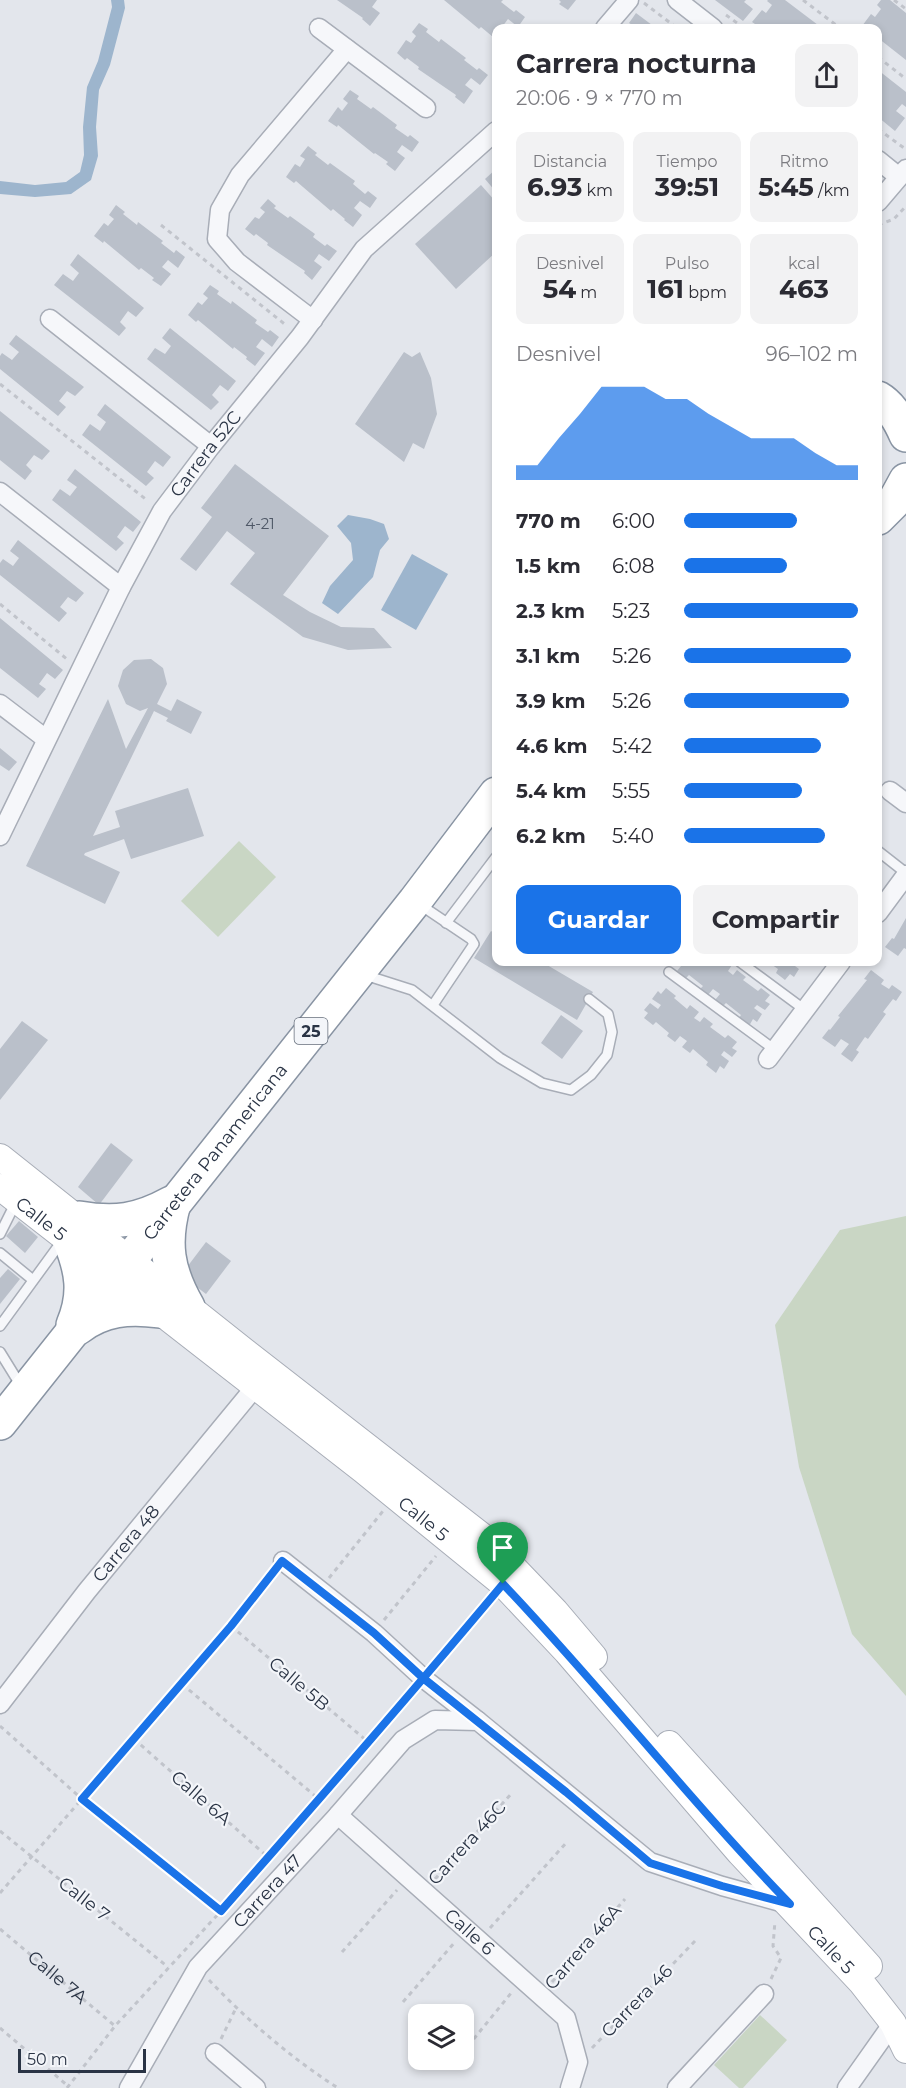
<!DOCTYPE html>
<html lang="es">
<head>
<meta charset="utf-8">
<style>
  body { margin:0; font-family:Montserrat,sans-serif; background:#f2f2f3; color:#2b2b33; height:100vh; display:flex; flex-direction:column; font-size:22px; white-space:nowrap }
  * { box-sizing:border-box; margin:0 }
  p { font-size:20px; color:#7c7c81 }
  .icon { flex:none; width:33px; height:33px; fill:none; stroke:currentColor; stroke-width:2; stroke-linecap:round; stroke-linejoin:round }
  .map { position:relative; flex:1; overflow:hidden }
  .side { position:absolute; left:492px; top:24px; width:390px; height:942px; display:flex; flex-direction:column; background:#fff; border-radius:12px; box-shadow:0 3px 9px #0003 }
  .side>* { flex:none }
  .tools { position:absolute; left:408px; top:2004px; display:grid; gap:12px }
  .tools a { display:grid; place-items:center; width:66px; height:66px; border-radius:12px; background:#fff; box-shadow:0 3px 9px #0003; font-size:30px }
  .scale { position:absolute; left:18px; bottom:15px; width:128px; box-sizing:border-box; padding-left:6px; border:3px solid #2a3445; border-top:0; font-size:16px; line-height:21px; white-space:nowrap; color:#2a3445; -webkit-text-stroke:4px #f3f5f9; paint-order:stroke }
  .pin { position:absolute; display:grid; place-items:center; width:51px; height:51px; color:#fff; margin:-62px -26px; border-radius:50% 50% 50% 0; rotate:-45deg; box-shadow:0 0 6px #0007 }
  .pin .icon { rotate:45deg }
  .round { display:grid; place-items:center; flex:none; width:63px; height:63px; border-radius:12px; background:#f2f2f3 }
  .summary { display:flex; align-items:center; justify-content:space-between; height:102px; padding:0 24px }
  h1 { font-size:27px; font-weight:700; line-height:45px }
  .figures { display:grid; grid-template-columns:repeat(3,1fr); gap:9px; height:102px; padding:6px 24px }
  .figures div { display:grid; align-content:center; border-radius:12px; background:#f2f2f3; text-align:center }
  .figures b { font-size:26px; font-weight:700 }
  .figures small { font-size:16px; font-weight:400 }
  .figures p { font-size:16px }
  .chart { height:168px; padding:12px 24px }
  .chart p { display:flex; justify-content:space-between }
  .chart svg { width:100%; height:108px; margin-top:6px; fill:#1a73e8; opacity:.7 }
  .action { display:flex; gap:12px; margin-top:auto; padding:12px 24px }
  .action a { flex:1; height:69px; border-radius:12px; background:#1a73e8; color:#fff; font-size:24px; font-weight:700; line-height:69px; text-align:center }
  .action a+a { background:#f2f2f3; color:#2b2b33 }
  ul { padding:0 24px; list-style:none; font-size:20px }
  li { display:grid; grid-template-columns:96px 72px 1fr; align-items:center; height:45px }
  li i { height:15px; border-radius:8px; background:#1a73e8 }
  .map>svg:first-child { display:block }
</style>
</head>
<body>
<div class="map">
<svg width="906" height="2088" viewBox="0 0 906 2088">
  <rect width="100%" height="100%" fill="#e3e6ec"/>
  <!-- green -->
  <g fill="#c9d6c4">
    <path d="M239,841L276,877L218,937L181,901Z"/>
    <path d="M906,1216V1696L852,1634L799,1467L775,1325L840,1230Z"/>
    <path d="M760,2015L787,2040L743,2088H739L714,2065Z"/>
  </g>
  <!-- water -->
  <g fill="#9db5cd">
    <path d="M111,0H124L125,8L110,65L99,90L96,127L98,156L91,180L71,194L35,197L0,194V181L35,185L66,182L80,172L84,155L83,127L87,87L98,61L112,7Z"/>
    <path d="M348,515L370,519L384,524L389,539L380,550L373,577L338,614L322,603L330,586L353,560L351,543L337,526Z"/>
    <path d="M412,554L448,574L416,630L381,610Z"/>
  </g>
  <!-- building -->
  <g fill="#bac0ca">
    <path d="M337,0H377L372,7L380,13L370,26L362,19L363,18Z"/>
    <path d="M444,0H503L501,2L514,12L516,10L525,17L518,27L508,19L502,27L505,28H496V42L492,39L493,37L481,27L479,29Z"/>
    <path d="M559,0H576L568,10L559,4L561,2Z"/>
    <path d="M715,0H746L744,2L753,9L743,21Z"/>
    <path d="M768,0H785L822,28H761L752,22L762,10L766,13L772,5L767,1Z"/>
    <path d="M881,0H890L906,13V60L878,38V28H865L862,26L871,14L875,17L881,9L877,5Z"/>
    <path d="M636,13L656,28H632L634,26L629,23Z"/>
    <path d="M419,23L428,29L426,32L439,42L441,39L466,58L464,60L477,70L479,68L488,75L480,85L471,78L465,85L473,91L464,104L455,97L456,95L418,69L419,67L407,58L405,60L397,53L406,40L411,43L416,36L412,32Z"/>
    <path d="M878,70L906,92V107L902,104L896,111L905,118L895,131L878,117Z"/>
    <path d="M350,90L359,96L357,99L371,109L373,107L397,125L395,128L408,137L410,135L419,142L412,152L402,145L397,152L405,158L395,171L386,164L388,162L375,153L374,154L338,125L337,127L328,121L338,107L342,111L348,103L343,99Z"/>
    <path d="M308,146L317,153L315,155L328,165L330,163L355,181L353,184L365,194L368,191L377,198L370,208L360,201L354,208L362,215L353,227L344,220L345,219L333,209L331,211L296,181L294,183L286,177L295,164L300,167L305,159L300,156Z"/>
    <path d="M496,169V192L485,179Z"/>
    <path d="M481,185L496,202V252L456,289L415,244Z"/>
    <path d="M268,199L276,206L274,208L288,218L290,216L315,234L313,237L325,246L327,244L337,251L329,261L319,254L314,261L322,267L312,280L304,273L305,271L267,245L268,243L256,234L254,236L245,229L255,217L259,219L265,212L260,208Z"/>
    <path d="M116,205L125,212L123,214L137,225L138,222L163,241L161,243L174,253L176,250L185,257L178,268L168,260L162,267L171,274L161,286L152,280L154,278L141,268L139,270L104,241L103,243L94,236L104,223L108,226L114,219L109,215Z"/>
    <path d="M78,254L144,308L136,317L128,311L120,322L126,328L119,336L54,285L63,274L73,281L79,273L70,265Z"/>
    <path d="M210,285L219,291L217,294L231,304L232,301L257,320L255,323L268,332L270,330L279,337L272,347L262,339L256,347L265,353L255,366L246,359L247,357L234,347L233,349L198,320L196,322L188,315L198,302L202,305L208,298L203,294Z"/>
    <path d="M170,328L236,381L228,391L220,385L212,395L219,402L211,410L147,359L155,348L165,354L171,346L162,338Z"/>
    <path d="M16,335L84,387L75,396L67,391L59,401L66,407L58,416L0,369V356L2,353L12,360L19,352L9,344Z"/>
    <path d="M404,352L412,357L420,352L431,378L437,414L424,449L413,443L404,462L355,424Z"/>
    <path d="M105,404L171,457L163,467L155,461L147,472L154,478L146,486L82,435L90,424L100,431L106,422L97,415Z"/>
    <path d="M0,411L50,451L42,460L34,455L26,465L32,471L25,480L0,460Z"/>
    <path d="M235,464L329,536L283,595L310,612L341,627L374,628L392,648L348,650L303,637L230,584L255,553L227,531L196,571L180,559L212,517L201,508Z"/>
    <path d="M75,469L141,522L133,532L125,526L117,537L124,543L116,551L52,500L60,489L70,496L77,487L67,480Z"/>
    <path d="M18,540L84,593L76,602L68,597L60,607L67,613L59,622L0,575V563L3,559L13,566L19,558L10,551Z"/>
    <path d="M0,618L63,670L55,679L47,673L39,684L46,689L38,698L0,668Z"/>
    <path d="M151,659L163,668L167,684L157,704L171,711L177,699L202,712L191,734L166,721L168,718L154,711L93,836L120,827L115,811L188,788L204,836L131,859L124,839L85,853L84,855L120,872L105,904L26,866L108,699L126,749L148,708L140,711L126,704L118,686L123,670L134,660Z"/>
    <path d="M0,748L17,762L9,771L0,765Z"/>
    <path d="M906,918V949L904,948L898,956L885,947L892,938L894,939Z"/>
    <path d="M491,931L496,934V962H542L593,992L577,1020L474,958Z"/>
    <path d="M678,962H727L732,965L728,971L733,975L737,970L746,977L743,980L758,991L761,988L770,995L765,1001L770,1004L765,1010L757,1005L754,1008L762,1014L757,1022L753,1019L749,1026L739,1018L741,1015L726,1003L723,1006L715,1000L720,994L713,989L708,995L700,989L703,986L689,975L686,978L677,971L681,966L677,963Z"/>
    <path d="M768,962H793L791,963L799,969L794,977L790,974L785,980L776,973L778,969Z"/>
    <path d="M871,970L884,980L881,984L889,989L892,985L902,992L896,1001L893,999L883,1012L886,1014L868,1039L865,1037L856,1050L859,1052L852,1062L841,1054L849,1044L841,1039L835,1047L822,1038L829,1029L830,1030L840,1017L838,1016L867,980L864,979Z"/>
    <path d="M666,988L676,996L674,998L687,1009L690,1005L699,1012L694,1018L700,1022L704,1017L713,1024L710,1027L725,1038L728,1035L737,1042L732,1048L737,1051L732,1057L724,1051L721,1055L729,1061L724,1069L720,1066L716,1073L706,1065L708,1062L693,1049L690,1053L682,1047L687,1041L680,1036L675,1042L667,1036L669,1033L656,1022L653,1025L644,1018L648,1013L644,1010L650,1003L658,1009L661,1005L652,999L658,991L661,994Z"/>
    <path d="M561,1015L583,1031L562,1059L541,1043Z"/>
    <path d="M22,1021L48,1040L0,1100V1049Z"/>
    <path d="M111,1143L133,1160L99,1205L78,1187Z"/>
    <path d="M19,1221L38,1237L25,1253L6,1236Z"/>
    <path d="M206,1242L231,1261L206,1294L181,1275Z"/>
    <path d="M8,1269L20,1279L0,1304V1278Z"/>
  </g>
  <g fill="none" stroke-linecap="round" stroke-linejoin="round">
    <defs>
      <g id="lane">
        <path d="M878,851L906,873"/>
        <path d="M419,904L471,939L474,944L433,1005"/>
        <path d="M446,923L496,857"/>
        <path d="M740,962L805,1010"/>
        <path d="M669,972L775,1050"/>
        <path d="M365,975L412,990L500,1058L542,1083L571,1090L591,1075L607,1055L612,1032L608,1014L589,999"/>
        <path d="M0,1234L16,1202"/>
        <path d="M0,1253L33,1280"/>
        <path d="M0,1326L62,1241"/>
        <path d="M0,1352L21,1386"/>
      </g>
      <g id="street">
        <path d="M677,0L713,28"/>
        <path d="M319,28L426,108"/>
        <path d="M605,28L629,0"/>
        <path d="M878,160L899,177"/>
        <path d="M878,202L906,169"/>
        <path d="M50,319L211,446"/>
        <path d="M313,320L237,262L217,239L220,210L240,175L347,49"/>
        <path d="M0,492L121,587"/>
        <path d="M0,704L46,739"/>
        <path d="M890,791L906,803"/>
        <path id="s2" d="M0,836L121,587L162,511L211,446L300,337L364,249L496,131"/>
        <path d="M878,913L906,875"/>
        <path d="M768,1059L841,962"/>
        <path d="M283,1561L374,1633L423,1678L478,1721"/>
        <path id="s3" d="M0,1704L87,1591L256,1386"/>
        <path id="s4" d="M338,1815L566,2018L578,2062L570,2088"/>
        <path d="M215,2053L256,2088"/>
        <path id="s5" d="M129,2088L198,1967L338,1815L403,1740L435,1720L478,1721L650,1862L722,1886L788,1904"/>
        <path d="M677,2088L764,1994"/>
        <path d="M847,2088L893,2023"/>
      </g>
      <g id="secondary">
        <path d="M0,1157L244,1351L487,1540L555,1611L594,1657"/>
        <path id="s6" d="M0,1187L363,1470L503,1584L567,1652L740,1853L861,1982L893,2023L906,2050"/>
        <path d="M669,1744L869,1966"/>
      </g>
      <g id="highway">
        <path d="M878,398C892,406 900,421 906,435"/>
        <path d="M878,518L894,502L906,480"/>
        <path d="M174,1203C163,1243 167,1270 188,1307"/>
        <path d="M79,1218C115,1224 138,1221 171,1203"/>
        <path d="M70,1241C82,1271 86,1294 73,1325"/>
        <path d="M78,1328C103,1309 129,1307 159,1311"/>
        <path id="s7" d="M0,1423L415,901L496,794"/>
      </g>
    </defs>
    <!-- lane casing -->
    <use href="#lane" stroke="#a8adb7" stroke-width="12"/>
    <!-- street casing -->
    <use href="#street" stroke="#a8adb7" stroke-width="21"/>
    <!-- secondary casing -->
    <use href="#secondary" stroke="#a8adb7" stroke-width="28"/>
    <!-- highway casing -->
    <use href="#highway" stroke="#8994a3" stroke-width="36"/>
    <!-- path -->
    <g stroke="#c1c4cb" stroke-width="3" stroke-dasharray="4.5 4.5" stroke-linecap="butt">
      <path d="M803,0L840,28"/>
      <path d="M894,0L906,9"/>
      <path d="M644,3L677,28"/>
      <path d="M726,15L744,28"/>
      <path d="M878,57L906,79"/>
      <path d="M878,129L904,148L906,146"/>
      <path d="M161,225L287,326"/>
      <path d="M878,225L894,219L906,206"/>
      <path d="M0,384L148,501"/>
      <path d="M0,604L68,660"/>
      <path d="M329,1578L383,1511"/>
      <path d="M384,1620L436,1556"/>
      <path d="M231,1626L367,1741"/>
      <path d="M435,1665L490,1599"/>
      <path d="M182,1684L320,1800"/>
      <path d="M0,1726L82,1799L221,1911"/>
      <path d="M134,1739L268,1857"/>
      <path d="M0,1831L168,1967"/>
      <path d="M435,1879L511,1794"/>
      <path d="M0,1893L182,1684L273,1573"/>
      <path d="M490,1928L566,1843"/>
      <path id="s1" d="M0,1929L115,2026"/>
      <path d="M342,1952L397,1890"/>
      <path d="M771,1979L781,1958L773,1946L775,1921"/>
      <path d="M209,1980C247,2020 291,2058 338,2088"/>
      <path d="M552,1982L625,1899"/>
      <path d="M403,2002L455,1942"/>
      <path d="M0,2028L68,2086"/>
      <path d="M221,2039L236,2008"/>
      <path d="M468,2046L512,1992"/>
      <path d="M592,2048L696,1940"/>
      <path d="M67,2088L115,2026L221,1911L320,1800L367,1741L413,1690"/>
    </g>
    <!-- lane -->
    <use href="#lane" stroke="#f6f7fa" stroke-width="9"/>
    <!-- street -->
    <use href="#street" stroke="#f6f7fa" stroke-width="18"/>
    <!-- secondary -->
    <use href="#secondary" stroke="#fff" stroke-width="26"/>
    <!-- highway -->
    <use href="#highway" stroke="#fff" stroke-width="33"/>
  </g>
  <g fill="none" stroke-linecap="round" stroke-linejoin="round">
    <defs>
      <path id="route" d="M503,1584C411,1694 316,1803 221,1911L82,1799L231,1626L282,1561L374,1633L423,1678L566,1792L650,1863L722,1886L790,1904C690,1801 602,1688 503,1584"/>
    </defs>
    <!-- route casing -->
    <use href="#route" stroke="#fff" stroke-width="12"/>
    <!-- route -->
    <use href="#route" stroke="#1a73e8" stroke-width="8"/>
  </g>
  <g text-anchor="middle" stroke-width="4.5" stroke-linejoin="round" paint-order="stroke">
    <!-- number labels -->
    <g font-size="15" fill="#4e5766">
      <text x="260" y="529">4-21</text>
    </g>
    <!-- shield labels -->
    <rect fill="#f3f5f9" stroke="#666e7b" stroke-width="1.5" x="294.5" y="1018" width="33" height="26" rx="4.5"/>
    <g font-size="16" font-weight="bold" fill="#2a3445">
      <text x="311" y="1037">25</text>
    </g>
    <!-- street labels -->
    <g font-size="18" fill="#2a3445" stroke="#f3f5f9">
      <text dy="6" stroke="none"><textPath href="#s2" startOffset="435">Carrera 52C</textPath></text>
      <text dy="6" stroke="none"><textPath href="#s7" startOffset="346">Carretera Panamericana</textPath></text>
      <text dy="6" stroke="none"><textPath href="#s6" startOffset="52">Calle 5</textPath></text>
      <text dy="6" stroke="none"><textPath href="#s6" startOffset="538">Calle 5</textPath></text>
      <text dy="6" stroke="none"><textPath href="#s3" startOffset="204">Carrera 48</textPath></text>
      <text transform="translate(299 1684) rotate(40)" y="6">Calle 5B</text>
      <text transform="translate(201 1798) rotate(41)" y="6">Calle 6A</text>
      <text transform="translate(467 1843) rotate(-48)" y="6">Carrera 46C</text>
      <text dy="6" stroke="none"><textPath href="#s5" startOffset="242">Carrera 47</textPath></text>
      <text transform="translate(84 1899) rotate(38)" y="6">Calle 7</text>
      <text dy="6" stroke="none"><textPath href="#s4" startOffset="176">Calle 6</textPath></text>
      <text transform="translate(583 1947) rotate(-49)" y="6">Carrera 46A</text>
      <text dy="6" stroke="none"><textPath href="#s6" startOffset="1132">Calle 5</textPath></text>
      <text dy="6" stroke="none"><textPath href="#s1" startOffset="75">Calle 7A</textPath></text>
      <text transform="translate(637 2001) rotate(-46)" y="6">Carrera 46</text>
    </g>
  </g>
</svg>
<div class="tools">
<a><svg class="icon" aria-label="layers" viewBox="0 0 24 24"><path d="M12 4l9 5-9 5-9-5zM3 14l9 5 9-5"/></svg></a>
</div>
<div class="scale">50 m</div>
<div class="pin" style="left:503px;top:1584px;background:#1e9e55"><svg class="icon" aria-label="arrive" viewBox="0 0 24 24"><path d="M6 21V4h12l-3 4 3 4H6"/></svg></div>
<section class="side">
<div class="summary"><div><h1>Carrera nocturna</h1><p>20:06 · 9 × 770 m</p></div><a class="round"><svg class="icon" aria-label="share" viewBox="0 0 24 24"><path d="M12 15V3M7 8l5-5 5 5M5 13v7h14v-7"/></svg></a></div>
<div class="figures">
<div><p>Distancia</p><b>6.93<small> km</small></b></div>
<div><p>Tiempo</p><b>39:51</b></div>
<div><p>Ritmo</p><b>5:45<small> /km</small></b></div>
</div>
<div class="figures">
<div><p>Desnivel</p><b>54<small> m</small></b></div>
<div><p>Pulso</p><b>161<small> bpm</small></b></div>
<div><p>kcal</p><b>463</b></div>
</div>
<div class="chart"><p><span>Desnivel</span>96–102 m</p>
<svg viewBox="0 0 160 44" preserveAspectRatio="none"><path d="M0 44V38L10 38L20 27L30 17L40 6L50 6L60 6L70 11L80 11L90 17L100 22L110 27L120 27L130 27L140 33L150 38L160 38V44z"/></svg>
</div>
<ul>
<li><b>770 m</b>6:00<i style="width:65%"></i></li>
<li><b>1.5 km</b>6:08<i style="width:59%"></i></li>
<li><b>2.3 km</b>5:23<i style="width:100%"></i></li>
<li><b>3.1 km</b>5:26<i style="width:96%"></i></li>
<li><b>3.9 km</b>5:26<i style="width:95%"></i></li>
<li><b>4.6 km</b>5:42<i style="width:79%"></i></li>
<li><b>5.4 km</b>5:55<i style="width:68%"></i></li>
<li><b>6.2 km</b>5:40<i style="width:81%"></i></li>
</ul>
<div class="action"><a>Guardar</a><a>Compartir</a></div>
</section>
</div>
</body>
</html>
